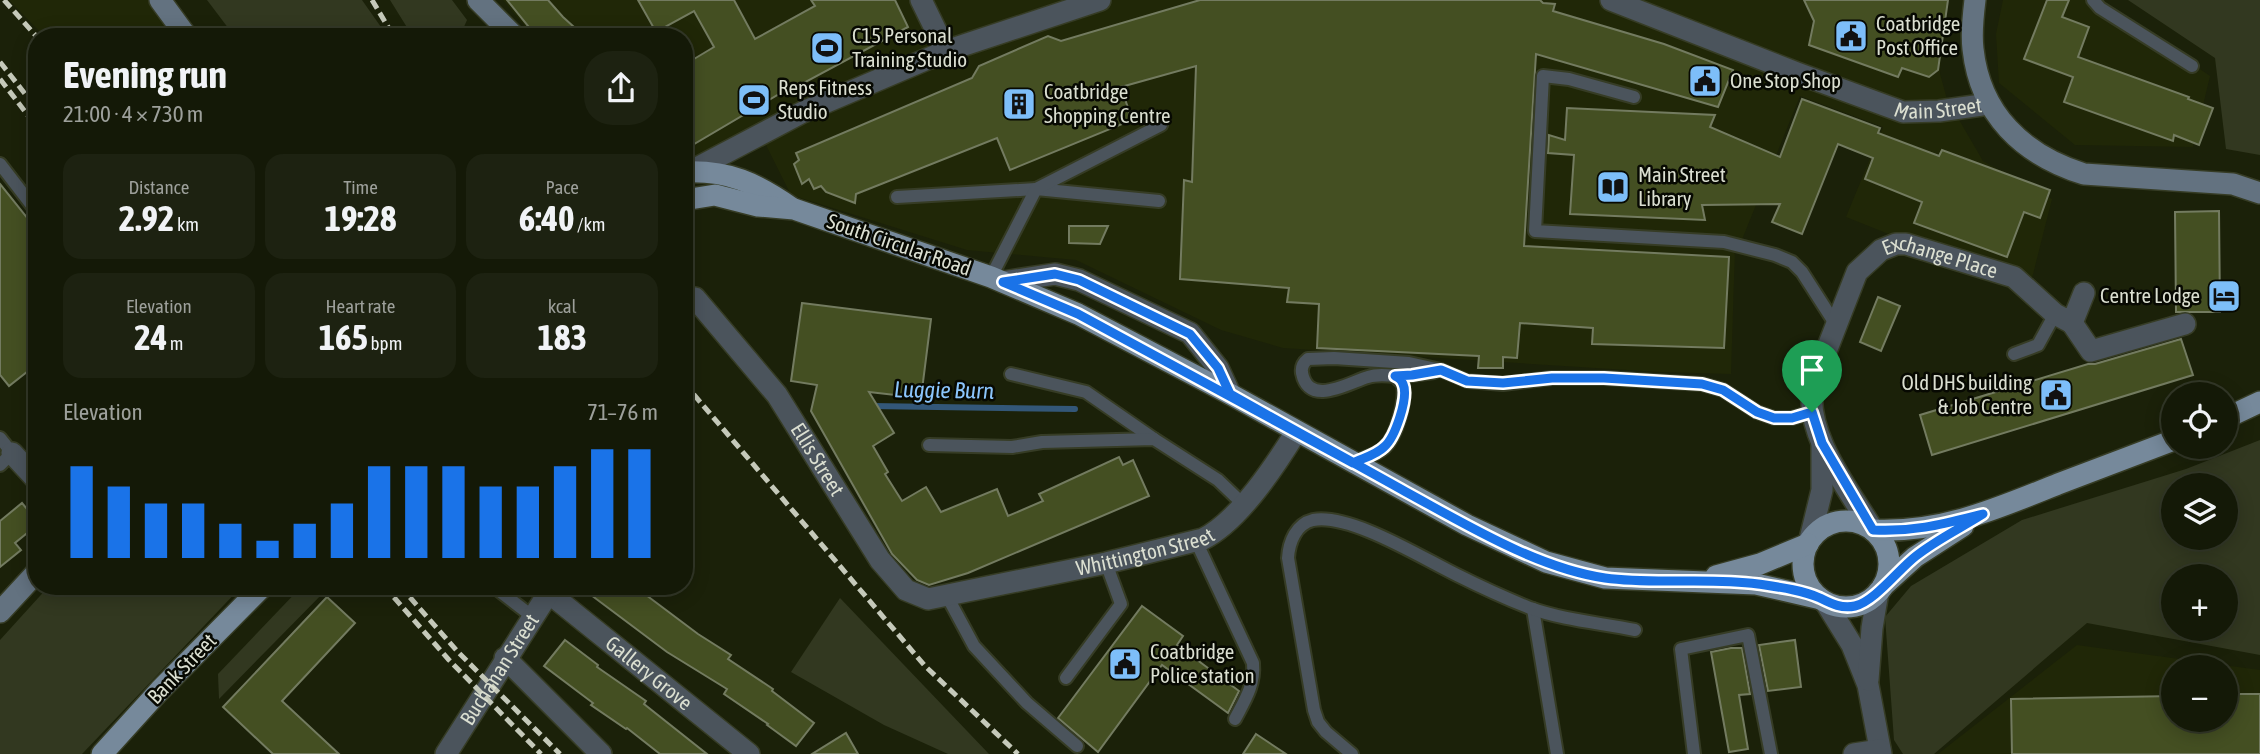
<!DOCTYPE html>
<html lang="en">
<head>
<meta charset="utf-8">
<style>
  body { margin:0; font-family:"Asap Condensed",sans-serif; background:#1d2211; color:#f1f3f6; height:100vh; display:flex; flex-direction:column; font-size:26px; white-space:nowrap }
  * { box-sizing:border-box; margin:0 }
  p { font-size:23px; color:#9da09b }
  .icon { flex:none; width:38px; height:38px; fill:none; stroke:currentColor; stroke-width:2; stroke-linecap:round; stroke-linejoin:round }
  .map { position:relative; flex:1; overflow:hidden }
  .drawer { position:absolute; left:28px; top:28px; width:665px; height:567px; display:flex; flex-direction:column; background:#141907; border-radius:28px; box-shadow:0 4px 18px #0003,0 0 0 2px #333828 }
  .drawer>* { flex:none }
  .buttons { position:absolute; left:2161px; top:382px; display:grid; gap:14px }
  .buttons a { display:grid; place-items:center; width:77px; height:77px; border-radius:50%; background:#141907; box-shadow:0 4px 18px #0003,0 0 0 2px #333828; font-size:35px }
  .pin { position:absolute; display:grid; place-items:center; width:60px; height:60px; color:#fff; margin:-72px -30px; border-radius:50% 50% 50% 0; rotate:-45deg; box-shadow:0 0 7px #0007 }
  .pin .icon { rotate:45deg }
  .round { display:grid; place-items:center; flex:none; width:74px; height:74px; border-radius:28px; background:#1d2211 }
  .summary { display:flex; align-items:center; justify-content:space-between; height:119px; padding:0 35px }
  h1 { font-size:38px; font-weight:700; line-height:52px }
  .stats { display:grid; grid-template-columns:repeat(3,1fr); gap:10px; height:119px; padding:7px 35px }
  .stats div { display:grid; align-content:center; border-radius:18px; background:#1d2211; text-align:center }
  .stats b { font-size:35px; font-weight:700 }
  .stats small { font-size:19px; font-weight:400 }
  .stats p { font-size:19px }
  .chart { height:196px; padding:14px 35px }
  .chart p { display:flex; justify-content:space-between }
  .chart svg { width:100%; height:126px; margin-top:7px; stroke:#1a73e8; stroke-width:6 }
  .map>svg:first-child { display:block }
</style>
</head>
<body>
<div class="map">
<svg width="2260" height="754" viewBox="0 0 2260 754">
  <rect width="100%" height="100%" fill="#1b2109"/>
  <!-- built -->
  <g fill="#202707" fill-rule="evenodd">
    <path d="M9,0H155L182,37H45Z"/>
    <path d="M503,0H1947L1941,37L1940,74L1947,99L1983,161L2052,199L2029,290L1846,217L1883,127L1800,96L1739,247L1735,248L1731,374L1659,372L1283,348L1221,330L1076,260L967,250L791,195L759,131L684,163V37H534Z"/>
    <path d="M2003,0H2100L2210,76L2193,147L2075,145L1999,83L1996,34Z"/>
    <path d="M2077,645L2260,670V754H1938ZM2174,667H2226V719H2174Z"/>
  </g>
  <!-- green -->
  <g fill="#323820" fill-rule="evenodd">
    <path d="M207,0H362L388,37H235Z"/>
    <path d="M390,0H452L467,20L463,29L471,37H413Z"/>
    <path d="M2128,0H2260V155L2226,149L2215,58Z"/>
    <path d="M2260,440V655L2087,623L1934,754H1903L1894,740L1885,617L1911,586L2022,520L2186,469ZM2174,485H2226V537H2174ZM2174,576H2226V628H2174Z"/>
    <path d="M49,586H242L82,754H0V640Z"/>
    <path d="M302,586H330L219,699L218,674Z"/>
    <path d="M840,598L989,754H948L884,725L791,672Z"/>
  </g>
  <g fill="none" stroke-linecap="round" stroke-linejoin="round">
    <!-- stream -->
    <path stroke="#335778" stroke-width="6" d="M871,406L1075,409"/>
  </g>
  <!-- building -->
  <g fill="#444f22" stroke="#737b60" stroke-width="2">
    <path d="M507,0H548L563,17L585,37H543L534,29L532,31Z"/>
    <path d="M638,0H734L755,39L815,6L811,0H895L908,27L787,92L786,90L684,150V65L714,47L694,11L656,32Z"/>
    <path d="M1200,0H1540L1543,3L1555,4L1553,11L1664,44L1733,70L1718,107L1536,54L1524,246L1729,257L1724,348L1592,344L1593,328L1520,323L1517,358L1503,357V368H1478L1479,356L1317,348L1319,304L1287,302L1289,288L1180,279L1184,180L1192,182L1196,66L1121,87L1132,120L1010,170L997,138L856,194L855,203L826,192L821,186L814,189L809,179L802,184L794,164L799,160L796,153L972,78L979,66L1048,36L1061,41Z"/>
    <path d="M1804,0H1948L1938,70L1929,77L1902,68L1898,77L1809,45L1814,21Z"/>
    <path d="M2047,0H2069L2062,17L2089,27L2078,57L2189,97L2188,99L2213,108L2199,145L2174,135L2173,141L2064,102L2073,77L2024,59Z"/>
    <path d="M1802,99L1880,128L1878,133L1939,156L1942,150L2050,190L2040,218L2024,212L2007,257L1914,223L1922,202L1865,179L1873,158L1838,144L1802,234L1772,222L1780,204L1702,205L1705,220L1570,214L1574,155L1548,153L1549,135L1565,140L1567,108L1715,115L1710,127L1780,157Z"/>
    <path d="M0,184L37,230V364L9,386L0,375Z"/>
    <path d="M2219,211L2220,312H2176L2175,212Z"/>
    <path d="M1069,226H1108L1100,244L1069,243Z"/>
    <path d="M1878,297L1900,306L1881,351L1860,342Z"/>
    <path d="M802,303L931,319L921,398L869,392L894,433L873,446L888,472L885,474L902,501L926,487L941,512L997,489L1008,516L1043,501L1039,494L1119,457L1123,465L1133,460L1149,496L968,573L929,585L917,580L892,554L811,411L817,385L791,381Z"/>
    <path d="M2181,339L2193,375L1932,455L1920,415L2088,364H2095Z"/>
    <path d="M22,503L37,521V525L15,543L21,550L0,567V521Z"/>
    <path d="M579,586H634L698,634L731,655L728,659L773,689L772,691L814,723L796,746L767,725L768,724L724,694L727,689L667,652Z"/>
    <path d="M327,597L355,623L282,701L339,754H273L223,707Z"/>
    <path d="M1142,606L1183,636L1177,645L1239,691L1228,713L1162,665L1098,752L1058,718Z"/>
    <path d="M565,640L598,665L597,667L646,701L644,704L707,754H660L627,728L626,729L591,705L593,703L544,666Z"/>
    <path d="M1795,640L1801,687L1768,691L1759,645Z"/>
    <path d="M1731,648H1742L1750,694L1739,695L1748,749L1729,752L1711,652Z"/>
    <path d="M2226,694H2260V754H2012L2011,699L2174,696V719H2226Z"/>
    <path d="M846,733L858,754H812Z"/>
    <path d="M1256,734L1286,754H1243Z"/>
  </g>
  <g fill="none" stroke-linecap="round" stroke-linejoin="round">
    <defs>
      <g id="lane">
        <path d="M2093,0L2100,8L2192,66"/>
        <path d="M1634,97L1569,79L1543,76L1535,231L1724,242L1775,255L1792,262L1802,272L1836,325"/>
        <path d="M0,164L37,212"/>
        <path d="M897,197L1036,189L1159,201"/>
        <path d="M991,277L1036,189L1161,125"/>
        <path d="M2014,354L2038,345L2055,314"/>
        <path d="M1011,374L1086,392L1154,439"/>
        <path d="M1395,376L1412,375L1434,372"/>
        <path d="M0,438L12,453L0,465"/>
        <path d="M929,445L1012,447L1042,442L1154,439L1218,480L1243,504"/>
        <path d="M1353,463C1363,458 1376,455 1384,448C1397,436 1406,401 1403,384L1395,376C1386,375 1377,374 1368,377C1350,382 1309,408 1302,373C1301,367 1303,363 1308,359L1334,358L1409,363L1441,370L1467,381L1503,384L1552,378H1604L1702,384L1723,390L1757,412L1774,418H1792L1812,412"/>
        <path d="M1196,541L1253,663C1255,685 1245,700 1235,719"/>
        <path d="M493,586L533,617"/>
        <path d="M947,596L974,646L1027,703L1077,746"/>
        <path d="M1533,609L1557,754"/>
        <path d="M1066,678L1121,604L1106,563"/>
        <path d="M1352,754L1326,732L1318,722L1314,710L1288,558C1289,542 1296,524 1313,520C1350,513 1422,558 1457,575C1481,587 1505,598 1530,608C1563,620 1601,623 1635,630"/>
        <path d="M1694,754L1681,649L1748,635L1771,754"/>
      </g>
      <g id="street">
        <path d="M921,0L946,51"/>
        <path id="s1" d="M1611,0L1797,73L1903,112L1939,111L1989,104"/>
        <path d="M691,171L803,112L946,51L1100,0"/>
        <path d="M1003,282L1055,274L1079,280L1190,333L1218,368L1230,394"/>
        <path id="s2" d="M695,298L777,395L880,560L906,590L928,599L1106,563L1203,539C1239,521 1275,466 1296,432"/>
        <path d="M2072,323L2091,351L2185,324"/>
        <path d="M12,453L37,480"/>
        <path id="s3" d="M1873,530C1849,490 1803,433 1813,385L1857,272L1881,250L1896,244H1906L2014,277L2055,314L2072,323L2084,293"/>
        <path d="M1810,539L1822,490V445"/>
        <path id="s4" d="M549,593L749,754"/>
        <path d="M1826,603L1852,645L1868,685L1881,754"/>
        <path d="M505,658L601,754"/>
        <path d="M1868,680L1872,628L1878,592"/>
        <path id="s5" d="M446,754L553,586"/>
        <path d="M1854,754L1880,750"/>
      </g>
      <g id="secondary">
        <path d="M160,0L187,37"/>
        <path d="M478,0L515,37"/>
        <path d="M1975,0C1973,16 1971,33 1973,49C1980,114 2023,155 2084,174L2233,184L2260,193"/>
        <path d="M0,612L37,572"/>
      </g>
      <g id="primary">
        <path d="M684,172C729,170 756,183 792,208"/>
        <path d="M684,200L715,195L758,206L794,209L991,277L1078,314L1230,394L1467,525L1546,562L1605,578L1756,584L1821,599"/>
        <path d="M2226,418L2260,402"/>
        <circle cx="1846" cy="564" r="43"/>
        <path d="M1873,530C1942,533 1996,509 2058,484C2097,469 2135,455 2174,440"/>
        <path d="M1716,576L1760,564L1808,544"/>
        <path d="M1883,586L1915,557L1963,526"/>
        <path d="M102,754L160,690L263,586"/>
      </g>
    </defs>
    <!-- lane casing -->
    <use href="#lane" stroke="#363c25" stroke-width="16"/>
    <!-- street casing -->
    <use href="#street" stroke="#363c25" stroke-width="24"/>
    <!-- secondary casing -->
    <use href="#secondary" stroke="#363c25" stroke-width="24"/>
    <!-- primary casing -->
    <use href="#primary" stroke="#363c25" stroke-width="24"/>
    <!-- lane -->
    <use href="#lane" stroke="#4b545c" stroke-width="12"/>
    <!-- street -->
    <use href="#street" stroke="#4b545c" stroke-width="21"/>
    <!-- secondary -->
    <use href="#secondary" stroke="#637280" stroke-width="21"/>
    <!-- primary -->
    <use href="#primary" stroke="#76899b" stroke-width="21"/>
    <!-- rail -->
    <g stroke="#c5c9ba" stroke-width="5" stroke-dasharray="10 5" stroke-linecap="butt">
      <path d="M4,0L37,37"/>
      <path d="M372,0L394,37"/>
      <path d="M0,62L37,109"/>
      <path d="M0,79L37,127"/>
      <path d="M684,383L925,666L1018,754"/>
      <path d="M384,586L449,660L541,754"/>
      <path d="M400,586L458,652L560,754"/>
    </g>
  </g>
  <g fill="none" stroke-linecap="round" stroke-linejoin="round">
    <defs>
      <path id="route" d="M1812,412L1792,418H1774L1757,412L1723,390L1702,384L1604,378H1552L1503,383L1467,381L1441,370L1412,375L1395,376C1399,378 1401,379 1403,384C1409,397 1395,438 1384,447C1376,455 1363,458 1353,463L1078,314L1003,282L1055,274L1079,280L1190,334L1218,368L1230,394C1288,427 1347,459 1406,492C1465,524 1537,568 1605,578C1655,585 1707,577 1758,584C1778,587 1802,590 1820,598C1832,604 1842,609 1855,606C1874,602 1899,569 1916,556C1936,540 1961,528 1983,514C1943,524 1915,532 1873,530L1822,443L1812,412"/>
    </defs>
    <!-- route casing -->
    <use href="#route" stroke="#fff" stroke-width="14"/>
    <!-- route -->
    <use href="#route" stroke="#1a73e8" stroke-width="9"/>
  </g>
  <!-- icons -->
  <defs>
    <symbol id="civic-square" viewBox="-11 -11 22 22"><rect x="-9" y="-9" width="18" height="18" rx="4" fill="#7dbef9" stroke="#070902"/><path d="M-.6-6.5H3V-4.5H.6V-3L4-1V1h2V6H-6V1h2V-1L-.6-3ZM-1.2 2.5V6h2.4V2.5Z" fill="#111"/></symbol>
    <symbol id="stadium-square" viewBox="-11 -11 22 22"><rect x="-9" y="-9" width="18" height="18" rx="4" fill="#7dbef9" stroke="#070902"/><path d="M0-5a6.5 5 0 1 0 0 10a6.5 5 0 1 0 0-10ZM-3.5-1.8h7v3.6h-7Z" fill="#111"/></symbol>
    <symbol id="building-square" viewBox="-11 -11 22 22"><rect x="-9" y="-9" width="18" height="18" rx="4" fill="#7dbef9" stroke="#070902"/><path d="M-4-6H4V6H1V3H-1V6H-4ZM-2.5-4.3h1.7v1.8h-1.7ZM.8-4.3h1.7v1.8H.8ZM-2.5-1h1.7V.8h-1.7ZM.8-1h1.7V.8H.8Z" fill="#111"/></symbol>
    <symbol id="library-square" viewBox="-11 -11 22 22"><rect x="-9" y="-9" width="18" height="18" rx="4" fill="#7dbef9" stroke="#070902"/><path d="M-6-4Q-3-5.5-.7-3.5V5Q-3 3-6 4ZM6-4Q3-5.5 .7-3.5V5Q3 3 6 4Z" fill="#111"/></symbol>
    <symbol id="hotel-square" viewBox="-11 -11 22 22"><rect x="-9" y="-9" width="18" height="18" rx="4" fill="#7dbef9" stroke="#070902"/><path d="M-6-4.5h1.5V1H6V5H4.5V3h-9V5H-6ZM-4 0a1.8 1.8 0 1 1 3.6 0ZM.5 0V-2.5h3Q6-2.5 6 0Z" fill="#111"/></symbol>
  </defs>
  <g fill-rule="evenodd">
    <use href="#civic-square" x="1832" y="17" width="38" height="38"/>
    <use href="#stadium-square" x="808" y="29" width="38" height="38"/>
    <use href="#civic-square" x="1686" y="62" width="38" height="38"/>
    <use href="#stadium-square" x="735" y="81" width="38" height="38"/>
    <use href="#building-square" x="1000" y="85" width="38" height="38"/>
    <use href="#library-square" x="1594" y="168" width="38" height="38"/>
    <use href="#hotel-square" x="2205" y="277" width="38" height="38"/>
    <use href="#civic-square" x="2037" y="376" width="38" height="38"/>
    <use href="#civic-square" x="1106" y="645" width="38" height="38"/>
  </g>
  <g text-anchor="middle" stroke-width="5" stroke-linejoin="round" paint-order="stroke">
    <!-- poi labels -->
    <g font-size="21" fill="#dbdfd1" stroke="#070902" text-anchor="start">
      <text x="1876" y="31">Coatbridge<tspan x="1876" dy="24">Post Office</tspan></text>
      <text x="852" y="43">C15 Personal<tspan x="852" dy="24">Training Studio</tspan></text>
      <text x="1730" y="88">One Stop Shop</text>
      <text x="778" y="95">Reps Fitness<tspan x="778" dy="24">Studio</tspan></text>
      <text x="1044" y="99">Coatbridge<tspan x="1044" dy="24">Shopping Centre</tspan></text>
      <text x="1638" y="182">Main Street<tspan x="1638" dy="24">Library</tspan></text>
      <text x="2200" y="303" text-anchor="end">Centre Lodge</text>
      <text x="2032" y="390" text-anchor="end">Old DHS building<tspan x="2032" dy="24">&amp; Job Centre</tspan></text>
      <text x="1150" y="659">Coatbridge<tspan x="1150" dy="24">Police station</tspan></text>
    </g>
    <!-- street labels -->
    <g font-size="21" fill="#dbdfd1" stroke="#070902">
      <text dy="7" stroke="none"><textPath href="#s1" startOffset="348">Main Street</textPath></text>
      <text transform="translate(899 245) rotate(19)" y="7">South Circular Road</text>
      <text dy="7" stroke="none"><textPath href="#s3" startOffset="376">Exchange Place</textPath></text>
      <text dy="7" stroke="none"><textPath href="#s2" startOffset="203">Ellis Street</textPath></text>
      <text dy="7" stroke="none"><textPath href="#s2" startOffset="607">Whittington Street</textPath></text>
      <text transform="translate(182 669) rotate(-46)" y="7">Bank Street</text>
      <text dy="7" stroke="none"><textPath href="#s5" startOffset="100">Buchanan Street</textPath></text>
      <text dy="7" stroke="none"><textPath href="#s4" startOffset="128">Gallery Grove</textPath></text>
    </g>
    <!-- water labels -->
    <g font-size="23" font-style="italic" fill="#8bc5fc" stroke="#070902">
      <text transform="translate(944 390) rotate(1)" y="8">Luggie Burn</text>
    </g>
  </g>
</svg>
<div class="buttons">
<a><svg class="icon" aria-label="locate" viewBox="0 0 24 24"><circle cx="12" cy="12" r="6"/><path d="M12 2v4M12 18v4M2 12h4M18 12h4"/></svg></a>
<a><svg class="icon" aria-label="layers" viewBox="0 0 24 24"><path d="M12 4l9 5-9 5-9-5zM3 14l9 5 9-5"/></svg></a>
<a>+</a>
<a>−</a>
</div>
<div class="pin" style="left:1812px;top:412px;background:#1e9e55"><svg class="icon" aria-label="arrive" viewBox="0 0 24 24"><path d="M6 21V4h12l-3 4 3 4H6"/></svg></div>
<section class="drawer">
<div class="summary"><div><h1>Evening run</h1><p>21:00 · 4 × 730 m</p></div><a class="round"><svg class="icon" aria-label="share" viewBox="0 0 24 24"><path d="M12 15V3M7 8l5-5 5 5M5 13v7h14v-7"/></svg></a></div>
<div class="stats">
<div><p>Distance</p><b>2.92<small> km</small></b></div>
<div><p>Time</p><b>19:28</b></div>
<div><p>Pace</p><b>6:40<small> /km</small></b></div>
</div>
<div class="stats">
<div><p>Elevation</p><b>24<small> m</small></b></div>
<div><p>Heart rate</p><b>165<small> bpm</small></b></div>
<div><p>kcal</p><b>183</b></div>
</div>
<div class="chart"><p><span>Elevation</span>71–76 m</p>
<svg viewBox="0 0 160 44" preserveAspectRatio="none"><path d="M5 44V12M15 44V19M25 44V25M35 44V25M45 44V32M55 44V38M65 44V32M75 44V25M85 44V12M95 44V12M105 44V12M115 44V19M125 44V19M135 44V12M145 44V6M155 44V6"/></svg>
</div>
</section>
</div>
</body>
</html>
